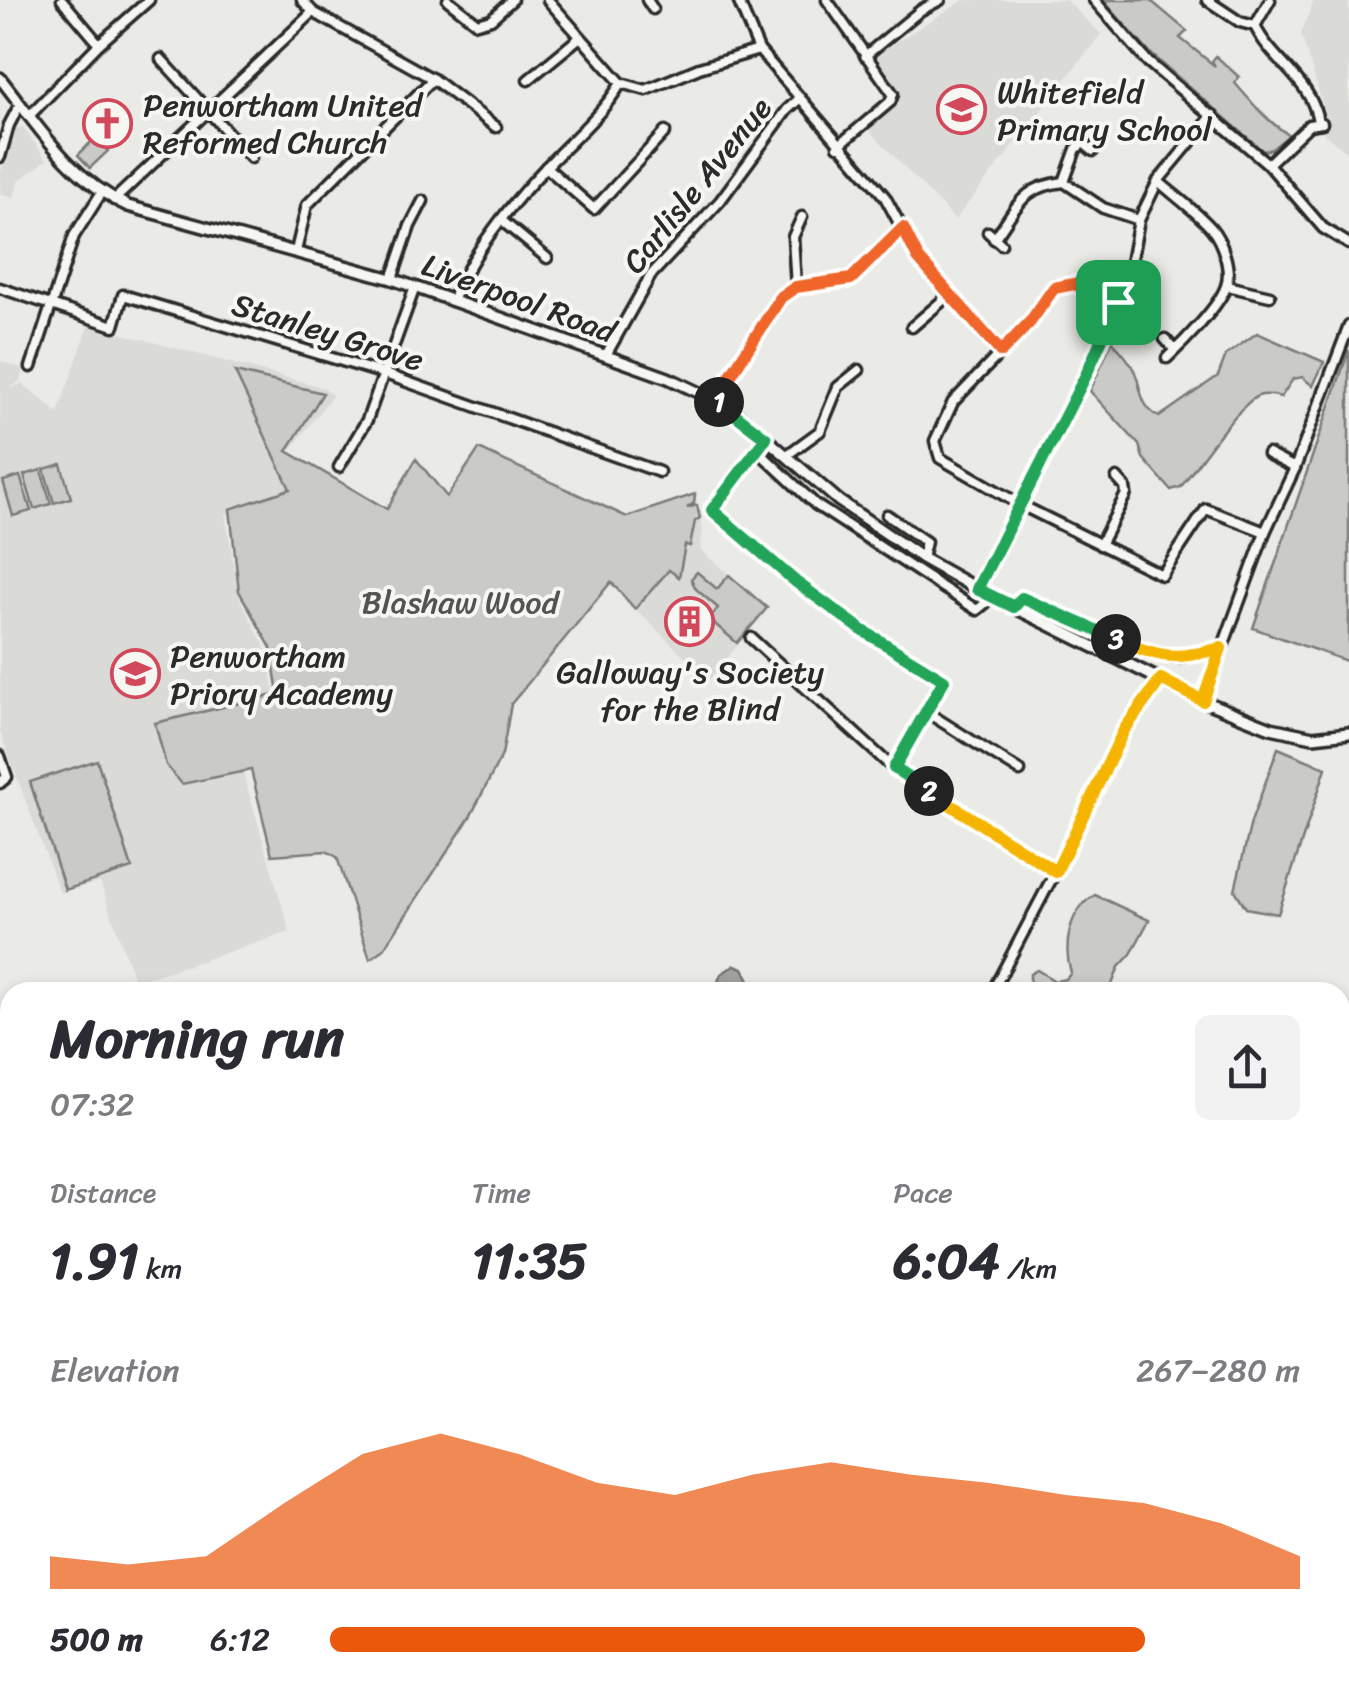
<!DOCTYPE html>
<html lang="en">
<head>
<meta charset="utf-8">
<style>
  body { margin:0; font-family:Sriracha,sans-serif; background:#f2f2f3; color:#2b2b33; height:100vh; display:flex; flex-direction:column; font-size:38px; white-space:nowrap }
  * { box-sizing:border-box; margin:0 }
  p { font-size:32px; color:#7c7c81 }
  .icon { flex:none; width:55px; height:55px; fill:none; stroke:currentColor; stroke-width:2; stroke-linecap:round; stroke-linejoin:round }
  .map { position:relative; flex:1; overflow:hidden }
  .side { position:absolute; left:0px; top:982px; width:1350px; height:718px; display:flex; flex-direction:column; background:#fff; border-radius:30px 30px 0 0; box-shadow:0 5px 15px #0003 }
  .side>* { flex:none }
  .pin { position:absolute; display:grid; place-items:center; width:85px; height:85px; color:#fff; margin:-42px; border-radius:20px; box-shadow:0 5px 15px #0006 }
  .km { position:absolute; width:50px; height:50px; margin:-25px; border-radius:50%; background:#222; color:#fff; font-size:28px; line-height:50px; text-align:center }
  .round { display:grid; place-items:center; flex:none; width:105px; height:105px; border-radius:15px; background:#f2f2f3 }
  .head { display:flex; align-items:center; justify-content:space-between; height:170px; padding:0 50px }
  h1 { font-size:55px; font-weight:700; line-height:75px }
  .stats { display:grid; grid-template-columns:repeat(3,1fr); gap:15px; height:170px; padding:10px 50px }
  .stats div { display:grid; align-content:center }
  .stats b { font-size:50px; font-weight:700 }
  .stats small { font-size:28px; font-weight:400 }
  .stats p { font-size:28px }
  .chart { height:280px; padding:20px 50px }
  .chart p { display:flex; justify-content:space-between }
  .chart svg { width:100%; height:180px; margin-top:10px; fill:#ea580c; opacity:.7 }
  ul { padding:0 50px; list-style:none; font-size:32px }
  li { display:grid; grid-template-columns:160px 120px 1fr; align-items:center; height:75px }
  li i { height:25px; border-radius:12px; background:#ea580c }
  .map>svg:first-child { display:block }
</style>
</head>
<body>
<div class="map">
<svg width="1349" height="1699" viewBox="0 0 1349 1699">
  <rect width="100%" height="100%" fill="#eaeae6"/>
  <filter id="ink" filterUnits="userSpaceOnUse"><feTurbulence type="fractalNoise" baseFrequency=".01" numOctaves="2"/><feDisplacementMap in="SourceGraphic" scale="20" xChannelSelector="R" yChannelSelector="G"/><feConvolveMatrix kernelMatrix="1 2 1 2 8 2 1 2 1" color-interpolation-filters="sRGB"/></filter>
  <g filter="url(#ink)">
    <!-- built -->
    <g fill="#dadad6">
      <path d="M964,0H1066L1101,34L955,220L870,131L893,89L871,58Z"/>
      <path d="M1314,0H1349V154L1324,134L1327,118L1301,34Z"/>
      <path d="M23,127L47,160L19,180L14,197L0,193V174L15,128Z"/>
      <path d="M89,325L325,388L332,396L289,452L310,494L225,514L240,599L264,645L277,703L226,715L290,932L135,982L100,882L60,893L0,732V361L24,369L20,381L9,389L22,383L58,413Z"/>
      <path d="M695,498L703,530L700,550L769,608L709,680L624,598L650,513Z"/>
    </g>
    <!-- green -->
    <g fill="#cacac7" stroke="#7a7a79" stroke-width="2.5">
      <path d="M1103,0H1150L1187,31L1180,38L1215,66L1212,61L1216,56L1239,77L1235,83C1251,102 1268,122 1289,135L1272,149L1263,151L1149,52Z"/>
      <path d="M95,138L108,151L90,168L78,155Z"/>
      <path d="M1257,333L1324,362L1313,386L1302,377L1293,379L1281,397C1274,395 1266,393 1258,396C1239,404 1195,468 1181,487L1171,490L1143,458L1139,445L1090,391L1112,341C1119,349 1128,358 1133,368C1142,385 1138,406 1159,417L1218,376L1226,355Z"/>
      <path d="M1349,350V662L1253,628Z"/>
      <path d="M235,372L323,393L287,451L387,509L416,459L447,497L479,449L627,517L695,494L694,503L687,508L697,505L700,518L695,521L690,546L685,545L679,577L669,570L635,609L611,582L511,704L502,755L470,817L383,950L370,959L337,857L326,851L272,855L251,770L182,784L166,765L155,723L278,694L271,648L239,591L230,509L290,489Z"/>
      <path d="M61,464L71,498L54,503L44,469Z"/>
      <path d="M41,470L51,504L34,509L24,475Z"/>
      <path d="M20,476L31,511L13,516L3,481Z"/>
      <path d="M697,572L717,589L729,575L767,608L737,643L709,619L718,608L696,589L691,579Z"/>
      <path d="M1278,748L1326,768L1278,914L1246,908L1235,890L1251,822Z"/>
      <path d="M97,760L132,868L65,890L30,782Z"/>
      <path d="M1095,895L1149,920L1131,954L1119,967L1109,992H1039L1030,984V974L1037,970L1055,981L1066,979L1071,973C1063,947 1068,910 1095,895Z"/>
      <path d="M31,1690H382L384,1699H20Z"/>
    </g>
    <!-- water -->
    <path fill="#a1a19e" stroke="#727270" stroke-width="2.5" d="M735,965L743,968L749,980L742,987L714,992L721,974Z"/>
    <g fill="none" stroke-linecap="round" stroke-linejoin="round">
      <defs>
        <g id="minor">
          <path d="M62,0L99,44"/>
          <path d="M302,0L313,12L433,79L496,127"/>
          <path d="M448,0L477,23L491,19L512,0"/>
          <path d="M548,0L621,83L646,90L699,68L759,50"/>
          <path d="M647,0L653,9"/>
          <path d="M738,0L759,50L885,197L918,258L1001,351"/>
          <path d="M827,0L893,94L890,102L838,146"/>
          <path d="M1094,0L1148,62L1268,164L1323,228L1349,244"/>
          <path d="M1207,0L1240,22L1255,26"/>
          <path d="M1270,0L1255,26C1272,62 1312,80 1318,122"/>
          <path d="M865,56L921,10L940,0"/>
          <path d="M161,59L251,158"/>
          <path d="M528,80L579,38"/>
          <path d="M29,116L99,44L149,0"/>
          <path d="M1072,134L1093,151"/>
          <path d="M0,157L9,125L20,104"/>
          <path d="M1268,164L1309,125L1322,123"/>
          <path d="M546,167L594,209L665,132"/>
          <path d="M1158,181C1175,196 1196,211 1211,228C1222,241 1232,269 1226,286C1219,307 1183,343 1167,358"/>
          <path d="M1064,182L1076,149L1083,143"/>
          <path d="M114,200L313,12"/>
          <path d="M501,220L547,258"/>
          <path d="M988,232L1001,244"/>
          <path d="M994,239C1018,207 1020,187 1064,182L1103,208L1139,220"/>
          <path d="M296,251L307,205L433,79"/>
          <path d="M392,279L410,226L423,201"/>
          <path d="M1227,286L1270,296"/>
          <path d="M796,287L793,237L802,217"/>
          <path d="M0,288L114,326L123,295L385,374L659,472"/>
          <path d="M452,301C474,248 513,201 553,160C576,136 604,112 621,83"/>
          <path d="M1118,302L1074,284L1054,288L1030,322L953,402L935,441L940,458L1019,504L1162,575L1206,509L1265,532"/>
          <path d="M912,327L949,295"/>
          <path d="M1165,339L1175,350"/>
          <path d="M606,355L651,275L720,201L787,110L799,99"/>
          <path d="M31,367L74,236L102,192"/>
          <path d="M715,400L781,297L796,287L851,279L903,228"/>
          <path d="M766,437L712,510L796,582L862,629L944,680L893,768"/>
          <path d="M757,450L816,505L977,610L993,597"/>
          <path d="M1268,454L1295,468"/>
          <path d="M787,455L820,431L838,387L859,370"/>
          <path d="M339,467L367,420L415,287"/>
          <path d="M887,515L926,542L922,558"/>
          <path d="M1100,545L1126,494L1125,487L1117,478"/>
          <path d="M977,589L1099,348L1131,263L1139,220L1158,181L1213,115"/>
          <path d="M1014,607L1022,598L1147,652L1180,658L1221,648"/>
          <path d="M751,638L893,768L1056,872"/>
          <path d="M1203,701L1265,532L1295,468L1349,326"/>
          <path d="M928,713L1020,771"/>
          <path d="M0,756L7,777L0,783"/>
          <path d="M992,992L1081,823L1124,730L1161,679"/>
          <path d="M917,1690L924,1699"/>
        </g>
        <path id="tertiary" d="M0,78C39,127 69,178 128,206L392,279L668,378L715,400L740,416L839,501L922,558L977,589L1203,701L1271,728L1313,737L1349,733"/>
      </defs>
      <!-- minor casing -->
      <use href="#minor" stroke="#2b2b2b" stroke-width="15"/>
      <!-- tertiary casing -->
      <use href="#tertiary" stroke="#2b2b2b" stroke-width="16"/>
      <!-- minor -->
      <use href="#minor" stroke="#f6f6f2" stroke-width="8"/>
      <!-- tertiary -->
      <use href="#tertiary" stroke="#f6f6f2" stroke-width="9"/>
    </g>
  </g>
  <g fill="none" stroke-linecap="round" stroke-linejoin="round" filter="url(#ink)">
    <defs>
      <path id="split-1" d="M719,402L715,400L781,297L796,287L851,279L903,228L918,258L1001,352L1030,322L1054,288L1074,284L1118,302"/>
      <path id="split-2" d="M719,402L766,438L712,510L796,582L862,630L944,680L894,768L929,791"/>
      <path id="split-3" d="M929,791L1056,872L1124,730L1161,679L1203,701L1221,648C1172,661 1162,658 1116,639"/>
      <path id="split-4" d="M1116,639L1022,598L1014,607L977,589L1086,375L1118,302"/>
    </defs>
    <!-- split-1 casing -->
    <use href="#split-1" stroke="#fff" stroke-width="20"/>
    <!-- split-2 casing -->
    <use href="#split-2" stroke="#fff" stroke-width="20"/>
    <!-- split-3 casing -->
    <use href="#split-3" stroke="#fff" stroke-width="20"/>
    <!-- split-4 casing -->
    <use href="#split-4" stroke="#fff" stroke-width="20"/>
    <!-- split-1 -->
    <use href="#split-1" stroke="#f0652b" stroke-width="12"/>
    <!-- split-2 -->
    <use href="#split-2" stroke="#22a559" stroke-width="12"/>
    <!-- split-3 -->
    <use href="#split-3" stroke="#f5b400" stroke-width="12"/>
    <!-- split-4 -->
    <use href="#split-4" stroke="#22a559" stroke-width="12"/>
  </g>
  <!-- icons -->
  <defs>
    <symbol id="school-ring" viewBox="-11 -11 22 22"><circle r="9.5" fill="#f6f6f2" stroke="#d1495b" stroke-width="1.5"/><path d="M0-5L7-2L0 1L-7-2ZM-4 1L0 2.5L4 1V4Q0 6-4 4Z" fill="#d1495b"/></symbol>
    <symbol id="church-ring" viewBox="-11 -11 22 22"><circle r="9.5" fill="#f6f6f2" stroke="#d1495b" stroke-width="1.5"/><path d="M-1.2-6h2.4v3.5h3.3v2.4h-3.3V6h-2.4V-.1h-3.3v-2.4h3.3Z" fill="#d1495b"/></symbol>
    <symbol id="building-ring" viewBox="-11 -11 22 22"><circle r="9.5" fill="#f6f6f2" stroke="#d1495b" stroke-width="1.5"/><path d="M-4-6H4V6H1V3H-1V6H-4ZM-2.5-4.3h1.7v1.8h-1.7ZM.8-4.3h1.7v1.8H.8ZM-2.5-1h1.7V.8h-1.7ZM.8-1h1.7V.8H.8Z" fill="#d1495b"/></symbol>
  </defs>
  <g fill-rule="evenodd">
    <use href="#school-ring" x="934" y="82" width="55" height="55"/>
    <use href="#church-ring" x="80" y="96" width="55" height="55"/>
    <use href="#building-ring" x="662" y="594" width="55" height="55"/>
    <use href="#school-ring" x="108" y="646" width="55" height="55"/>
  </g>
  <g text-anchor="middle" stroke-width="8" stroke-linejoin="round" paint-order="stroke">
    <!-- poi labels -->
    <g font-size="32" fill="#2b2b2b" stroke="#f6f6f2" text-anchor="start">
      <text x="997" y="103">Whitefield<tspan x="997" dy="37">Primary School</tspan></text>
      <text x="143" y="116">Penwortham United<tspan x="143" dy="37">Reformed Church</tspan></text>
      <text x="170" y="667">Penwortham<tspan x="170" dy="37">Priory Academy</tspan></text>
      <text x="690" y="683" text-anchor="middle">Galloway's Society<tspan x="690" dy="37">for the Blind</tspan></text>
    </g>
    <!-- street labels -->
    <g font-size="32" fill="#2b2b2b" stroke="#f6f6f2">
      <text transform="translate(697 185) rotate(-51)" y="11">Carlisle Avenue</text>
      <text transform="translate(519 298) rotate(20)" y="11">Liverpool Road</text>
      <text transform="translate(328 332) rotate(17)" y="11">Stanley Grove</text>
    </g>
    <!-- park labels -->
    <g font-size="32" fill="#535352" stroke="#f6f6f2">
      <text x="460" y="613">Blashaw Wood</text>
    </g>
  </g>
</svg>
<div class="pin" style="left:1118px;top:302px;background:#1e9e55"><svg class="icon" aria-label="arrive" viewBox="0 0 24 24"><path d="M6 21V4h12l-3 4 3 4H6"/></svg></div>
<b class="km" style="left:719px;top:402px">1</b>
<b class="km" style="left:929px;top:791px">2</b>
<b class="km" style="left:1116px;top:639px">3</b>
<section class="side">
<div class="head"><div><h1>Morning run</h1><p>07:32</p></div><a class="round"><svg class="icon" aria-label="share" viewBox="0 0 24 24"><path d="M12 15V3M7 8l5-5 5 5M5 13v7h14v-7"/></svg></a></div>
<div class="stats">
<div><p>Distance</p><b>1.91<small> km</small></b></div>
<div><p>Time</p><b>11:35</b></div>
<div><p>Pace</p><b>6:04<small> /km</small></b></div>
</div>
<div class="chart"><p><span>Elevation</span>267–280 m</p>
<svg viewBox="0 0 160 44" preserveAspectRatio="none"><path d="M0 44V36L10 38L20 36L30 23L40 11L50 6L60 11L70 18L80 21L90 16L100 13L110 16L120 18L130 21L140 23L150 28L160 36V44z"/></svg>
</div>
<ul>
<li><b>500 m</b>6:12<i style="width:84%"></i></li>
</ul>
</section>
</div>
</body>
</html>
